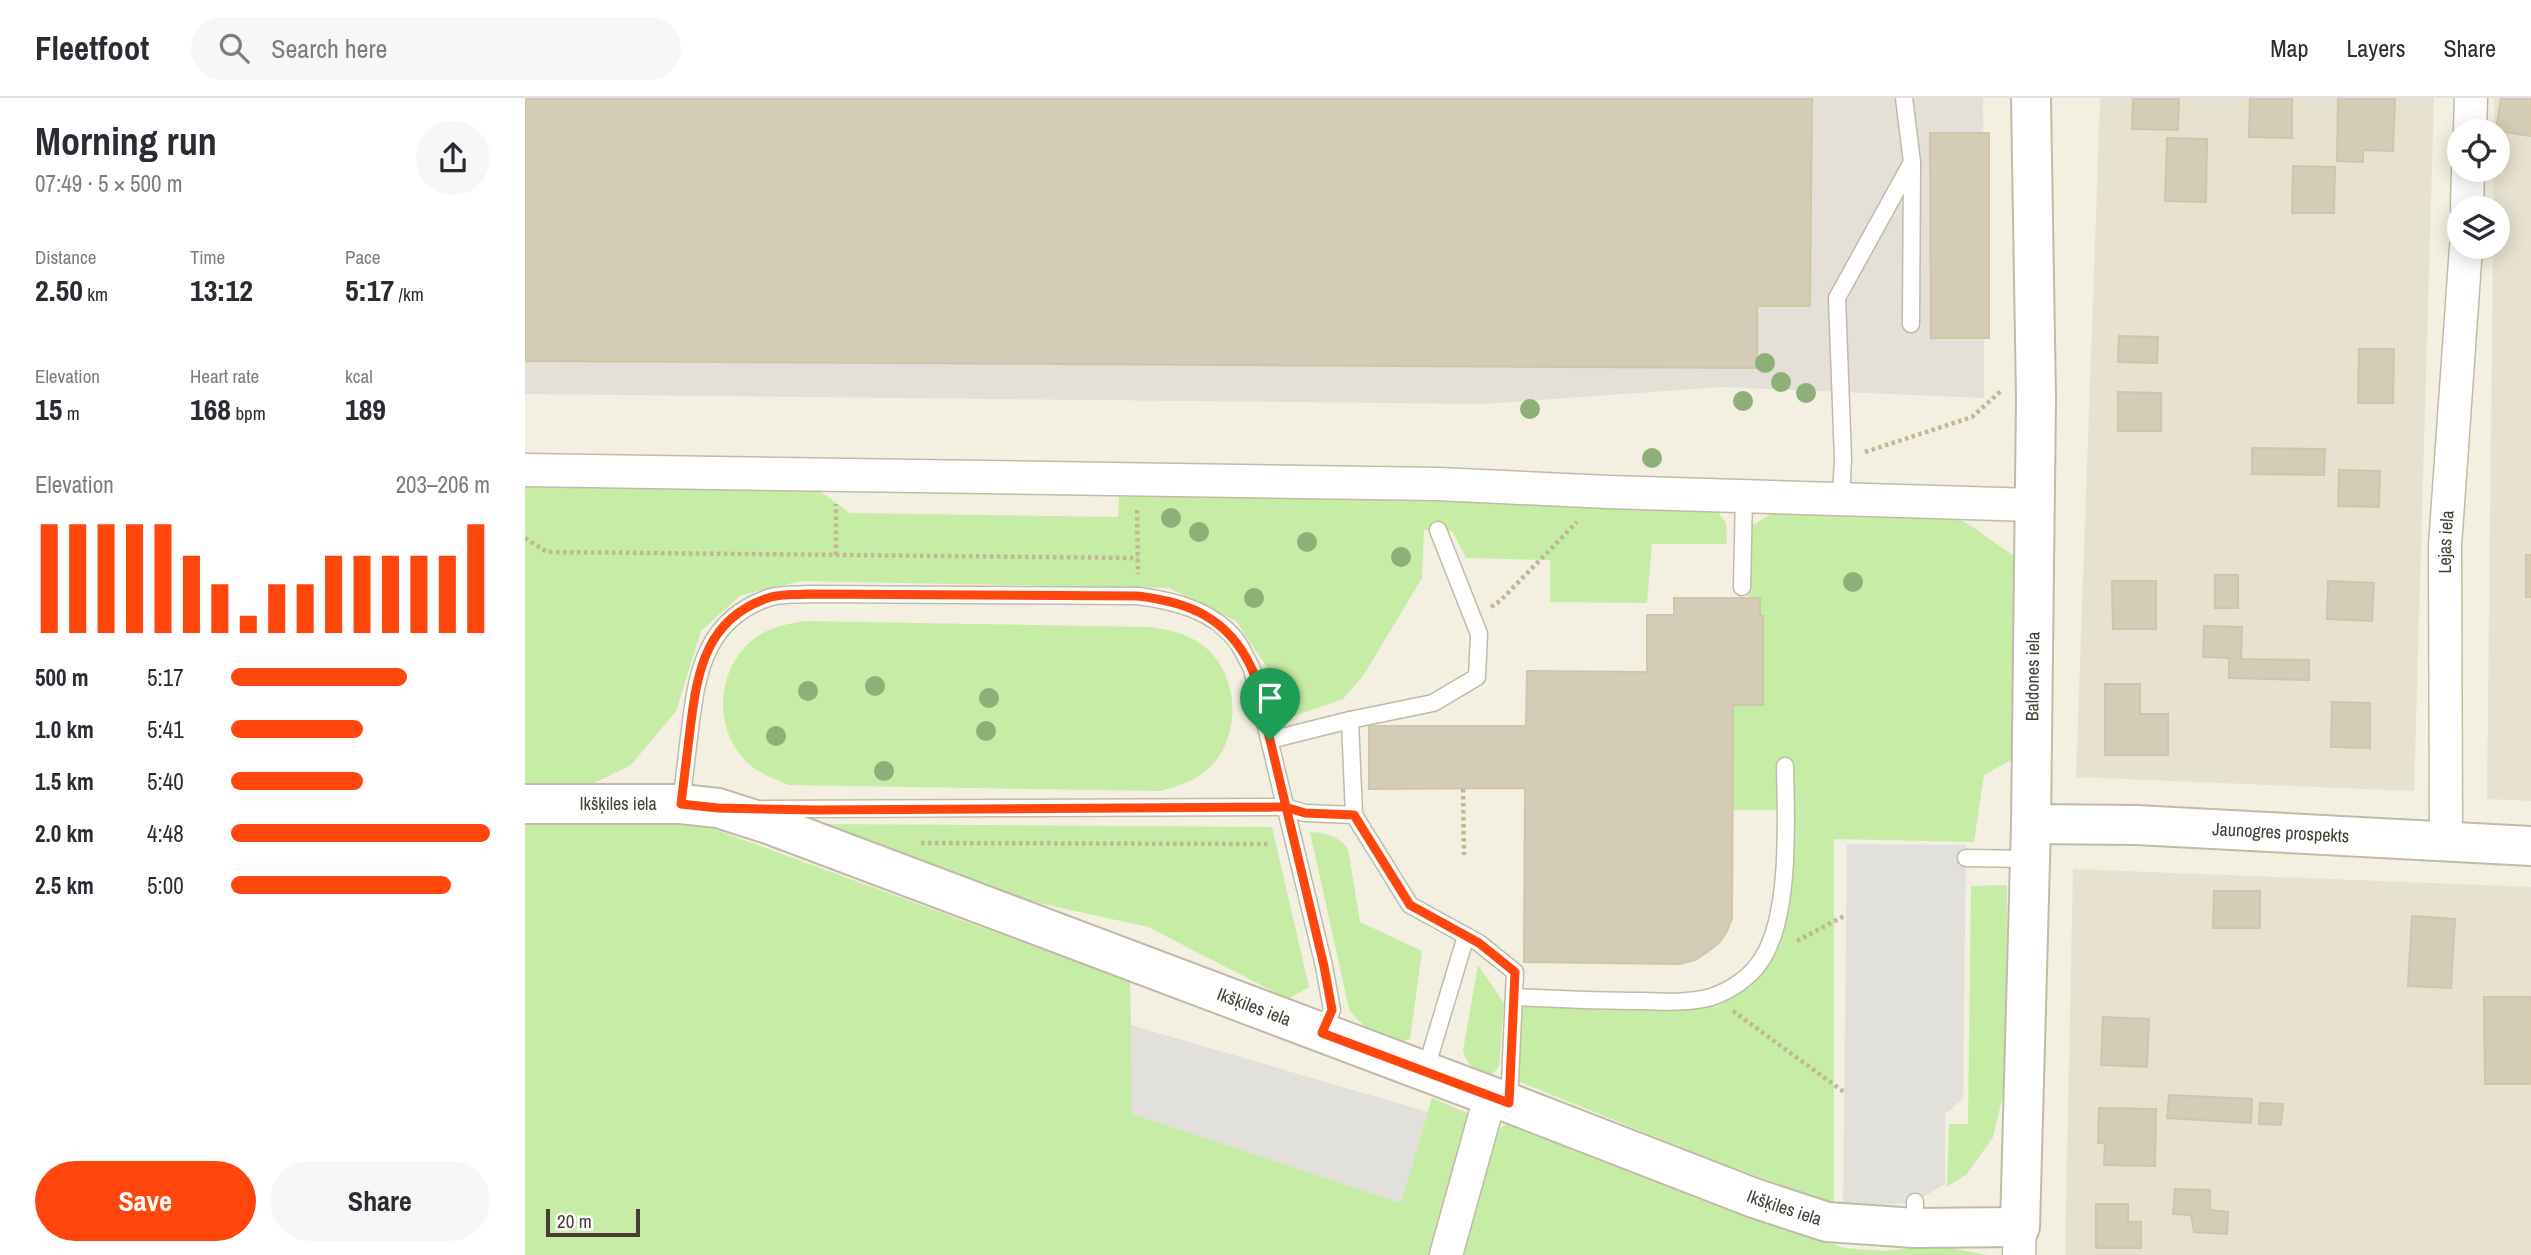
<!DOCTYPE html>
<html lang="en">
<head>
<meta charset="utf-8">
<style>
  body { margin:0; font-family:"Archivo Narrow",sans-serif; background:#f7f7f7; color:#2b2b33; height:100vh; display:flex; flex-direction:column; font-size:26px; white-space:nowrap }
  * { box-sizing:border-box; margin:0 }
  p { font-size:23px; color:#7c7c81 }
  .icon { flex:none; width:38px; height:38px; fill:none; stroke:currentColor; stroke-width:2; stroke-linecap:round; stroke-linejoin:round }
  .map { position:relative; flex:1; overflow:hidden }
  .sheet { display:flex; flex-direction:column; background:#fff; width:525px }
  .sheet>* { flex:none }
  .controls { position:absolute; left:1922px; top:21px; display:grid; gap:14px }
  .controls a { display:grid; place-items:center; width:63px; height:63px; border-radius:50%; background:#fff; box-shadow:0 4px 18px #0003; font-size:35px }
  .scale { position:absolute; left:21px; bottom:18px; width:94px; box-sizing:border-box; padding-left:7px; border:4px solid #443f32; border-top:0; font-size:19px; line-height:24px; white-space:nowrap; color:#443f32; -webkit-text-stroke:5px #fff; paint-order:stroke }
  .pin { position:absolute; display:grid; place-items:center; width:60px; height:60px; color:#fff; margin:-72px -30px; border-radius:50% 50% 50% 0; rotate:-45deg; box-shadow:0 0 7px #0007 }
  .pin .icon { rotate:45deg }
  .round { display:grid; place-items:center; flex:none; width:74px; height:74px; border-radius:37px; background:#f7f7f7 }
  .summary { display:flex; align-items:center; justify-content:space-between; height:119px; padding:0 35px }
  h1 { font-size:38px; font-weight:700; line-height:52px }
  .metrics { display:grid; grid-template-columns:repeat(3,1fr); gap:10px; height:119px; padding:7px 35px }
  .metrics div { display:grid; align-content:center }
  .metrics b { font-size:30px; font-weight:700 }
  .metrics small { font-size:19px; font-weight:400 }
  .metrics p { font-size:19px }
  .chart { height:196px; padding:14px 35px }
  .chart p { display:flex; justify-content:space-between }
  .chart svg { width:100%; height:126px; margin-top:7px; stroke:#ff460c; stroke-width:6 }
  .primary-button { display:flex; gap:14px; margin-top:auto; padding:14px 35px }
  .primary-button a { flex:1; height:80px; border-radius:42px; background:#ff460c; color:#fff; font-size:28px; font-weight:700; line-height:80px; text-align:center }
  .primary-button a+a { background:#f7f7f7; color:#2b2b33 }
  ul { padding:0 35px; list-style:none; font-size:23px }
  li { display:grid; grid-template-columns:112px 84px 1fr; align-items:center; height:52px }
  li i { height:18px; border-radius:9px; background:#ff460c }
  header { display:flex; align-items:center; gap:42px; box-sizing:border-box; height:98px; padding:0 35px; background:#fff; border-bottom:2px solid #e1e1e2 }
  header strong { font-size:33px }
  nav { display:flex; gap:38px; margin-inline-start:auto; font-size:24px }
  .search { width:490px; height:63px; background:#f7f7f7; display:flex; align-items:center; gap:18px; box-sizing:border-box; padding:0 24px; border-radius:38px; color:#7c7c81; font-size:26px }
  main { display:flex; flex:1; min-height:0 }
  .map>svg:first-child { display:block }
</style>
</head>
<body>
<header>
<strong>Fleetfoot</strong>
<div class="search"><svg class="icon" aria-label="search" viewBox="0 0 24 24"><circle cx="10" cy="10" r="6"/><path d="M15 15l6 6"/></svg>Search here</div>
<nav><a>Map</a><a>Layers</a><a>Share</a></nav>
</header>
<main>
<section class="sheet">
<div class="summary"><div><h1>Morning run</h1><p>07:49 · 5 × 500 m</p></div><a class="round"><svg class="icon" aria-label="share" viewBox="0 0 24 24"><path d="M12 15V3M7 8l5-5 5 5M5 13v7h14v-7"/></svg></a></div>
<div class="metrics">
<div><p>Distance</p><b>2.50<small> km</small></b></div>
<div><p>Time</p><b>13:12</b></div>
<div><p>Pace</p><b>5:17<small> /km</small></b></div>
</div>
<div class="metrics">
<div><p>Elevation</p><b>15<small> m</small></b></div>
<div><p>Heart rate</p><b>168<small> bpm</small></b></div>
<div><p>kcal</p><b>189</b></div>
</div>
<div class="chart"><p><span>Elevation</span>203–206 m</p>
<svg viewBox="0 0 160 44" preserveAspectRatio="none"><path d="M5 44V6M15 44V6M25 44V6M35 44V6M45 44V6M55 44V17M65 44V27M75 44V38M85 44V27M95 44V27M105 44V17M115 44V17M125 44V17M135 44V17M145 44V17M155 44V6"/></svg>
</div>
<ul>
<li><b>500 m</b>5:17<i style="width:68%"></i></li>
<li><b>1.0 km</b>5:41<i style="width:51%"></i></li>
<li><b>1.5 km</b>5:40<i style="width:51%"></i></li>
<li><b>2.0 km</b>4:48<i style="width:100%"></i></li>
<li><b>2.5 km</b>5:00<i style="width:85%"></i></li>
</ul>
<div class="primary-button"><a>Save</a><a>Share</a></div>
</section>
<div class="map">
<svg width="2006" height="1157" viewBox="0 0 2006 1157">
  <rect width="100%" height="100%" fill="#f3efe1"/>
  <!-- residential -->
  <g fill="#e7e2cf">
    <path d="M1577,0H1909L1889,693L1551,679L1575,3Z"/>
    <path d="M1969,0H2006V703L1962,701L1968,149H1972V110H1968V72H1972V33H1969Z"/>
    <path d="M1548,771L2006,789V1157H1540Z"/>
  </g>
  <!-- industrial -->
  <path fill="#e4dfd7" d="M0,0H1458L1459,300L1197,289L957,306L0,296Z"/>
  <!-- green -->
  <g fill="#c6eca6">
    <path d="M0,387L293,392L325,415L593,419L594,399L849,398L1192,413L1201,425L1202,446H1127L1122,505L1025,504V462L941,460L927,433L899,432L897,480L838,578L818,601L758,622L741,568L711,523L644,490L276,483L216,497L176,533L151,613L106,667L61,689L0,690Z"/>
    <path d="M1252,412L1424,416C1449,427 1468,445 1491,459L1500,486L1488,661L1459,677L1449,744L1309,741V1106L1192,1064L993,983V912L1007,904L1173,905L1241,859L1260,712H1208L1209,608L1239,607V518H1235V500L1223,499L1224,430Z"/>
    <path d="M280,523L626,529C644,532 661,535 676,546C715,574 718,638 684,670C670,683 653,688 636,693L264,687C247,680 230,674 218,660C187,625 193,568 230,540C245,529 262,526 280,523Z"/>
    <path d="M0,723L173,725L605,884L608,1016L876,1104L907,1000L942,1015L945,1034L911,1157H0Z"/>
    <path d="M285,726L747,729L784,889L763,901L623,829L500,802Z"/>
    <path d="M785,734C802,735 813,738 823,751L835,824L897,853L885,941C865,951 835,928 824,911Z"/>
    <path d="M1482,787L1481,985L1468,1039L1442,1076L1422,1089L1424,1026H1443L1446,788Z"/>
    <path d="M953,867L979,905L974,969L966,977C950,978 943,967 938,953Z"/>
    <path d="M993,1025L1185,1102L1319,1150L1360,1153L1410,1147L1462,1157H930L964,1038L980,1027Z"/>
  </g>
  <!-- parking -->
  <g fill="#e2e0db">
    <path d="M1322,746L1441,747L1438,1001L1420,1016V1086L1390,1104L1358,1107L1318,1105Z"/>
    <path d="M606,927L903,1014L876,1105L607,1016Z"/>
  </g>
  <!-- building -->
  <g fill="#d4ccb6" stroke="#d1c5a9" stroke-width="2">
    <path d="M0,0H1287L1285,208H1232V270L0,263Z"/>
    <path d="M1608,0H1654L1653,32L1607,31Z"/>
    <path d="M1725,0H1767V40L1724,39Z"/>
    <path d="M1813,0L1870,1L1868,53L1838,52V64L1812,63Z"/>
    <path d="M1976,0H2006V38L1971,33Z"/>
    <path d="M1405,35H1464V240H1406Z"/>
    <path d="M1642,40L1682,41L1681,104L1640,103Z"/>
    <path d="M1768,68L1810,69L1809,115H1767Z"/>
    <path d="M1594,238L1633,239L1632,265L1593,264Z"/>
    <path d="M1834,251H1869L1868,305H1833Z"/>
    <path d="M1593,294L1636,295V333H1593Z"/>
    <path d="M1727,350L1800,351L1799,377L1727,376Z"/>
    <path d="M1814,372L1855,373L1854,409L1813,408Z"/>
    <rect x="2001" y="457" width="5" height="42"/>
    <rect x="1690" y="477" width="23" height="33"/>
    <path d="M1587,483H1631V531H1588Z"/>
    <path d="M1803,483L1849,485L1847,523L1802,521Z"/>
    <path d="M1149,500H1235V518H1238V607H1208L1207,820L1202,833L1195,844L1181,855L1170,862L1154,866L999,864L1000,690L844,691V628H1001L1002,573L1122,574V517H1149Z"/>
    <path d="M1679,528L1717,529L1716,561L1784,562V582L1704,580V560L1678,559Z"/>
    <path d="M1580,586H1615V616H1643V657H1580Z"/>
    <path d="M1807,604L1845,605V650L1806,649Z"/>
    <path d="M1689,793H1735V830H1688Z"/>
    <path d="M1887,818L1930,821L1926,890L1883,888Z"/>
    <path d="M1959,899H2006V986H1960Z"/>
    <path d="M1578,919L1624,921L1622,969L1576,967Z"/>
    <path d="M1644,997L1727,1001L1726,1025L1642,1020Z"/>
    <path d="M1735,1005L1758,1006L1756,1027L1734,1026Z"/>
    <path d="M1574,1010L1631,1011L1630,1068L1579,1067L1580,1045H1573Z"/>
    <path d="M1650,1091L1685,1092V1112L1703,1114L1702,1136L1669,1134L1666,1117L1648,1116Z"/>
    <path d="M1571,1106H1603V1124H1616V1150H1571Z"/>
  </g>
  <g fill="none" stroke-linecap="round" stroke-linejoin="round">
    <defs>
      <g id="service">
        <path d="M1379,0L1387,64L1386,226"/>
        <path d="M1316,399L1318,361L1312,200L1387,64"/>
        <path d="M913,432L954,536L952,579L908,605L825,622L829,717L885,807L954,845L990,874L984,1005"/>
        <path d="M1217,489L1219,398"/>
        <path d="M745,642L825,622"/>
        <path d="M156,706C159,681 162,656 165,631C172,573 181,520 246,499C257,496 271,497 283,496L613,498C650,503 687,512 711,542C717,550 722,562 727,571L799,868L807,912L797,935"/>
        <path d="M238,711L760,709L780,715L829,717"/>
        <path d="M1441,760L1505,761"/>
        <path d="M990,899C1033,901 1075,903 1118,903C1140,904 1165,905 1186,899C1205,893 1226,879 1237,861C1266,816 1261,721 1260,668"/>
        <path d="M900,974L941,838"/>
        <path d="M1390,1104V1130"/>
      </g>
      <g id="minor">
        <path d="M1945,33L1946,0"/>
        <path d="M1942,110L1943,72"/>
        <path d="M0,372L913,386L1083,394L1508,407"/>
        <path id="s1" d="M1921,742L1920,448L1941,149"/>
        <path d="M921,1157L965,999"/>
        <path d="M1494,1157L1495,1129"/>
      </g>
      <g id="tertiary">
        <path id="s2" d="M0,706H156L193,710L246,727L984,1005L1229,1100L1302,1124L1390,1130L1495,1129L1506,726L1511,300L1506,0"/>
        <path id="s3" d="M1506,726L1611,727L2006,748"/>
      </g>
    </defs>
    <!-- service casing -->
    <use href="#service" stroke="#c1bba6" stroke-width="19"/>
    <!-- minor casing -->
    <use href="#minor" stroke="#c1bba6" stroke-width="35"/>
    <!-- tertiary casing -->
    <use href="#tertiary" stroke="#c1bba6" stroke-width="42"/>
    <!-- path -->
    <g stroke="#c2b693" stroke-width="4.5" stroke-dasharray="3.5 3.5" stroke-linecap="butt">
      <path d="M1340,354L1447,319L1476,293"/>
      <path d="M612,412L613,476"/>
      <path d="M0,440L22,454L613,460"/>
      <path d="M311,457V406"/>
      <path d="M966,509L975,503L1052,424"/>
      <path d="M938,691L939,757"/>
      <path d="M396,745L745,746"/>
      <path d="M1272,843L1321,817"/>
      <path d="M1208,913L1319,994"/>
    </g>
    <!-- service -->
    <use href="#service" stroke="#fff" stroke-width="16"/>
    <!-- minor -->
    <use href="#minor" stroke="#fff" stroke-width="32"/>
    <!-- tertiary -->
    <use href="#tertiary" stroke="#fff" stroke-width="38"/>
  </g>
  <!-- trees -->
  <g fill="#8eaf77">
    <circle cx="1240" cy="265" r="10"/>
    <circle cx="1256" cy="284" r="10"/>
    <circle cx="1281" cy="295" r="10"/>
    <circle cx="1218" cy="303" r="10"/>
    <circle cx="1005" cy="311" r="10"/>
    <circle cx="1127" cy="360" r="10"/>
    <circle cx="646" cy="420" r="10"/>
    <circle cx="674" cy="434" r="10"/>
    <circle cx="782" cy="444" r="10"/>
    <circle cx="876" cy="459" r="10"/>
    <circle cx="1328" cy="484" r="10"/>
    <circle cx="729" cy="500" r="10"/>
    <circle cx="350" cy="588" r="10"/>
    <circle cx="283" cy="593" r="10"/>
    <circle cx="464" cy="600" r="10"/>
    <circle cx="461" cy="633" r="10"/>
    <circle cx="251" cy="638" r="10"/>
    <circle cx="359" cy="673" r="10"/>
  </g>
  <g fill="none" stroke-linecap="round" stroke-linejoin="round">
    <defs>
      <path id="route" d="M745,642C739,619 736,590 726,569C703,520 664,504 613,498L283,496C271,497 257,496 246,499C181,519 172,573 165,632C162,656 159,681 156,706L193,710L291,712L760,709L780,715L829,717L885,807L954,845L990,874L984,1005L797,935L807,912L799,868L745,642"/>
    </defs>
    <!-- route casing -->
    <use href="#route" stroke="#fff" stroke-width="14"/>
    <!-- route -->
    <use href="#route" stroke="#ff460c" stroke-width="9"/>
  </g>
  <g text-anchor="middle" stroke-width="6" stroke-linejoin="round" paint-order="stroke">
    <!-- street labels -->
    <g font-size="18" fill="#443f32" stroke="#fff">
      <text dy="6" stroke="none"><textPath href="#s1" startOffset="298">Lejas iela</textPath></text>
      <text dy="6" stroke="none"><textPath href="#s2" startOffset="2121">Baldones iela</textPath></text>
      <text dy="6" stroke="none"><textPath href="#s2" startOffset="93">Ikšķiles iela</textPath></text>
      <text dy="6" stroke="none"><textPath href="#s3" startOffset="250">Jaunogres prospekts</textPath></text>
      <text dy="6" stroke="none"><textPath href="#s2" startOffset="765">Ikšķiles iela</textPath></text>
      <text dy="6" stroke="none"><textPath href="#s2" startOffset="1332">Ikšķiles iela</textPath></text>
    </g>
  </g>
</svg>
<div class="controls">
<a><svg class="icon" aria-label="locate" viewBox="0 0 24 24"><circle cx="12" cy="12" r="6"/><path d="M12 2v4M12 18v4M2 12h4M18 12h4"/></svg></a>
<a><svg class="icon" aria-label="layers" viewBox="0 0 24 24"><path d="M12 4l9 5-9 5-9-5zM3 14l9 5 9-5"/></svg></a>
</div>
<div class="scale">20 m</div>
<div class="pin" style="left:745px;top:642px;background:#1e9e55"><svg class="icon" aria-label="arrive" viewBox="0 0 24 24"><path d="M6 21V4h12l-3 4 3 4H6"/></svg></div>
</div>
</main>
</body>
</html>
